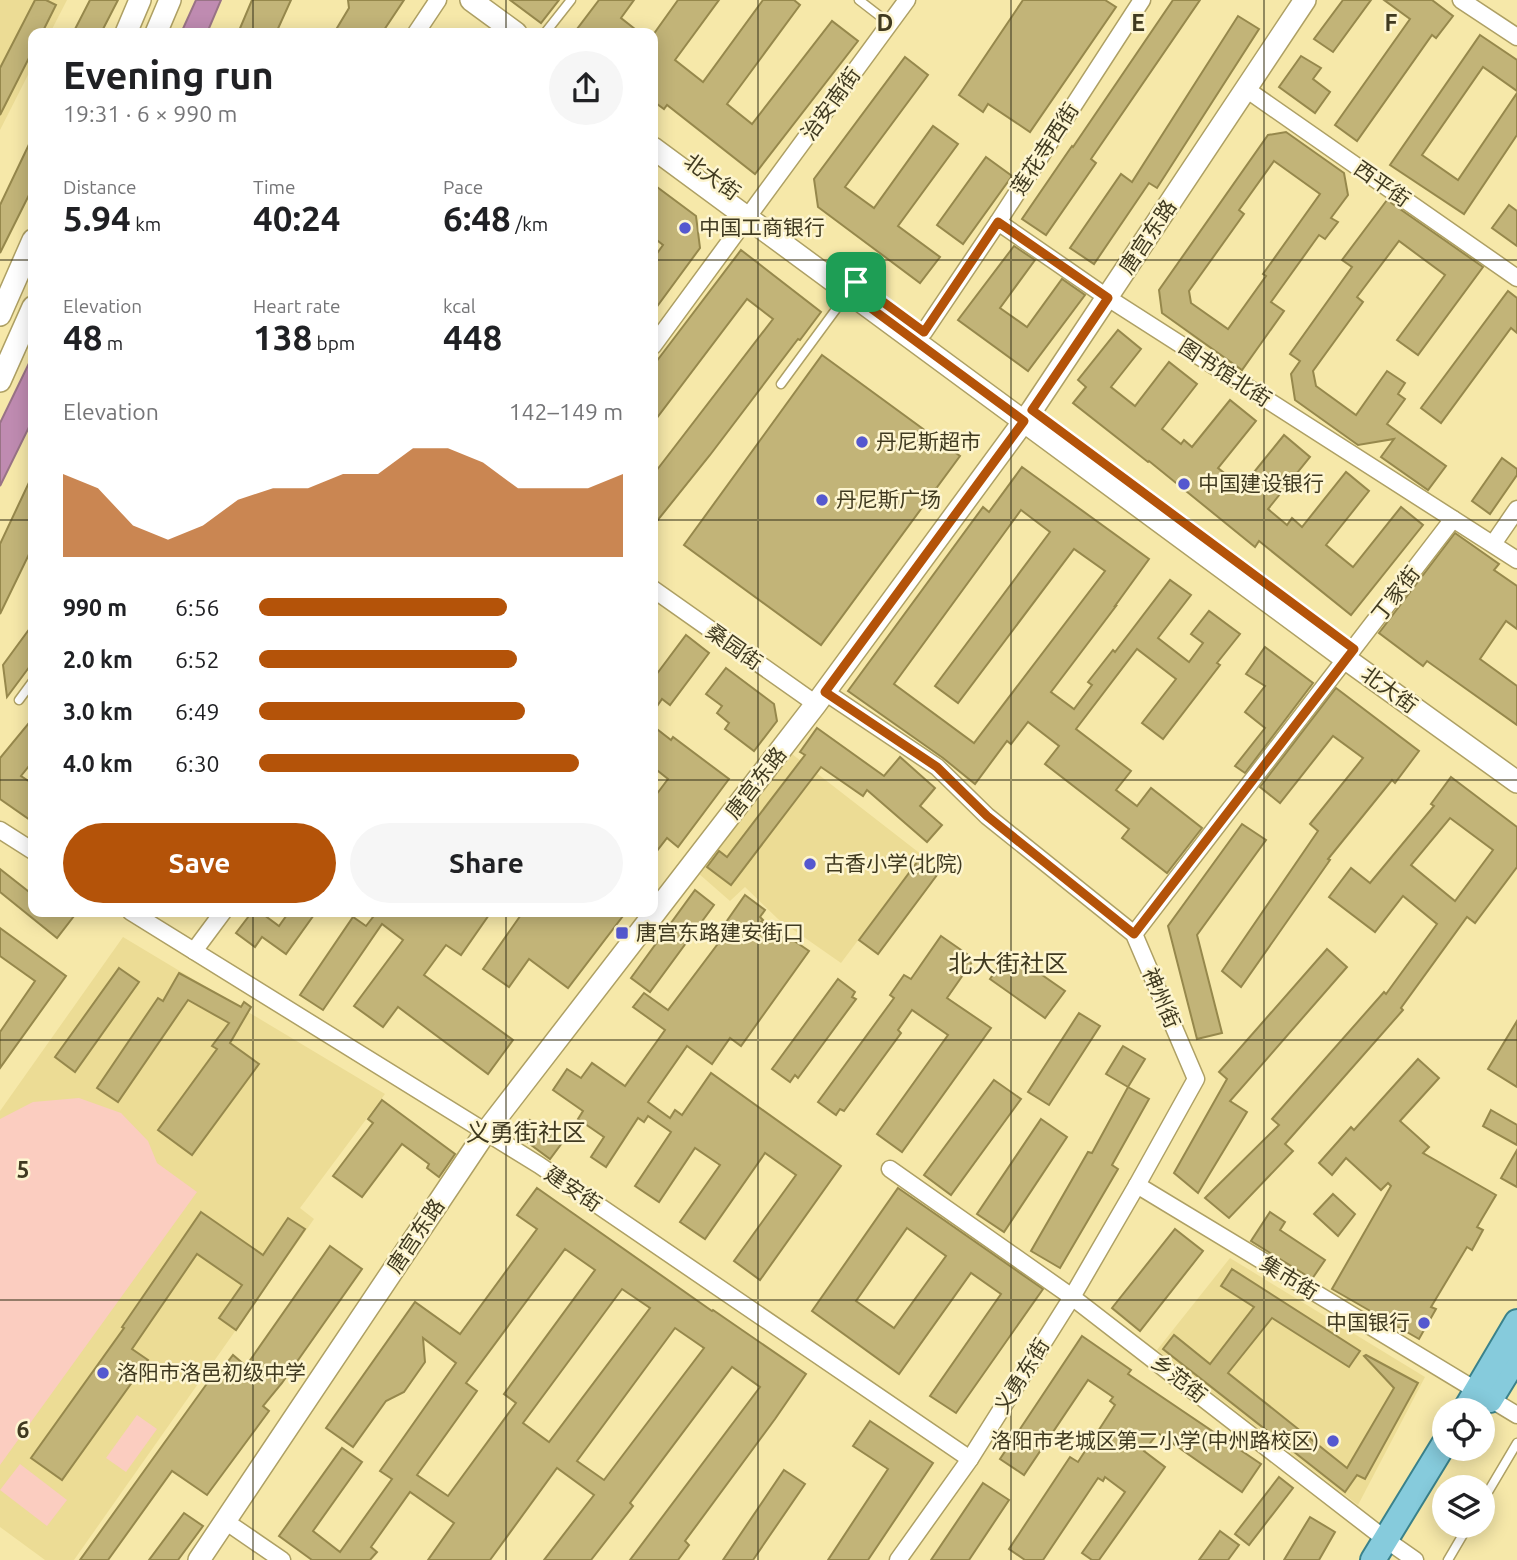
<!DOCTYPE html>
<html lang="en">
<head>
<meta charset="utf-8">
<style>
  body { margin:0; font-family:Ubuntu,"Noto Sans SC",sans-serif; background:#f6f6f6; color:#202124; height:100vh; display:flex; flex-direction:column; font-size:26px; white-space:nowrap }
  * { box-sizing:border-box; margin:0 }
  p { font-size:23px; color:#757577 }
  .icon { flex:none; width:38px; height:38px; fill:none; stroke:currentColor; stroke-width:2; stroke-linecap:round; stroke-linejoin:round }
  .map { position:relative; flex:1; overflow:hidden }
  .details { position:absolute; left:28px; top:28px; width:630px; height:889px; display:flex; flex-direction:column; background:#fff; border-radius:14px; box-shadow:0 4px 18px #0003 }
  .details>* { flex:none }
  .fabs { position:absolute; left:1432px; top:1398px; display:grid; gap:14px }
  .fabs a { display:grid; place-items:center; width:63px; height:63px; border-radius:50%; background:#fff; box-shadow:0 4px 18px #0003; font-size:35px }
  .pin { position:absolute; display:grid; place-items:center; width:60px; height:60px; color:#fff; margin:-30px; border-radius:14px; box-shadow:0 4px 10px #0006 }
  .round { display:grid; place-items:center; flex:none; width:74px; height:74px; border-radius:37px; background:#f6f6f6 }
  .summary { display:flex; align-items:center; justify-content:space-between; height:119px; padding:0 35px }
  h1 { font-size:38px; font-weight:700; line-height:52px }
  .figures { display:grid; grid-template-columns:repeat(3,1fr); gap:10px; height:119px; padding:7px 35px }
  .figures div { display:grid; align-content:center }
  .figures b { font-size:35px; font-weight:700 }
  .figures small { font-size:19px; font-weight:400 }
  .figures p { font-size:19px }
  .chart { height:196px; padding:14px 35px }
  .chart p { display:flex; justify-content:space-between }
  .chart svg { width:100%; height:126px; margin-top:7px; fill:#b45309; opacity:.7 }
  .cta { display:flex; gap:14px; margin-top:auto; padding:14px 35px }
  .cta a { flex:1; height:80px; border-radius:42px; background:#b45309; color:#fff; font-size:28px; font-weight:700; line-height:80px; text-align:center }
  .cta a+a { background:#f6f6f6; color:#202124 }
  ul { padding:0 35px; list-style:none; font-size:23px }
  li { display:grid; grid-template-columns:112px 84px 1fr; align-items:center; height:52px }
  li i { height:18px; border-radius:9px; background:#b45309 }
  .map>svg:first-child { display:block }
</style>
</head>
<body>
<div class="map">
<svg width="1517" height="1560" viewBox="0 0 1517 1560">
  <rect width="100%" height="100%" fill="#f6e8a9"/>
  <!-- built -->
  <g fill="#ecdc95">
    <path d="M0,0H67L50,33H33V65L0,130Z"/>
    <path d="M792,754L922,855L841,963L778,919L745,887L730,901L698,873Z"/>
    <path d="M123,937L385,1094L300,1208L314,1219L74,1560H45L0,1527V1111Z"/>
    <path d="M1230,1258L1425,1377L1358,1505L1157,1350Z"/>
  </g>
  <!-- pitch -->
  <g fill="#fbcdc0">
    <path d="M79,1098L121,1113L148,1141L157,1163L197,1192L0,1465V1119L33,1102Z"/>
    <path d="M137,1415L157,1429L126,1472L106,1458Z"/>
    <path d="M20,1464L67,1500L47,1526L0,1490Z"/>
  </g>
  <!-- water -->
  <g fill="#bf8bb1" stroke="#997386" stroke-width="2">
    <path d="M196,0H221L207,33H181Z"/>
    <path d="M33,355V419L0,486V423Z"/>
  </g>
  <!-- building -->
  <g fill="#c2b478" stroke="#96884c" stroke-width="2" fill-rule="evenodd">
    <path d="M35,0H46L56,5L42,33H33V50L0,115V68Z"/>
    <path d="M90,0H118L101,33H73Z"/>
    <path d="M252,0H291L276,33H238Z"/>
    <path d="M348,0H404L382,33H334L349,8Z"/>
    <path d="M510,0H559L541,23Z"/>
    <path d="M599,0H634L621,18L640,33H574Z"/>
    <path d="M678,0H719L675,60L703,82L763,0H794L800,5L727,104L752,124L832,21L858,41L755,174L667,105L664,109L653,101V35Z"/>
    <path d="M1023,0H1105L1116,7L1030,132L988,104L983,112L959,95Z"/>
    <path d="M1173,0H1200L1091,159L1096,163L1046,235L1022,219L1072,146L1073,147Z"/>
    <path d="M1343,0H1371L1333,52L1314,39Z"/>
    <path d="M1384,0H1432L1453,16L1436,38L1432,35L1357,141L1335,125L1410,19Z"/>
    <path d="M1238,16L1259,29L1157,188L1149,183L1094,264L1070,248L1121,174L1132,182Z"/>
    <path d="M1480,35L1517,60V91L1483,67L1422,155L1458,180L1517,93V135L1464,214L1390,165Z"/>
    <path d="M1301,56L1321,68L1313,79L1330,92L1315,113L1279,87Z"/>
    <path d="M905,57L928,75L845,187L874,208L933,126L958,144L898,226L940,257L920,283L818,207L814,179Z"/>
    <path d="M1286,132L1344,173L1348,195L1331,218L1338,222L1325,239L1319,235L1271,302L1284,311L1242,370L1162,313L1159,290L1268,135ZM1274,161L1320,194L1263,274L1266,276L1228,329L1191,303L1189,291L1244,214L1239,210Z"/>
    <path d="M33,136V187L0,253V205Z"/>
    <path d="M986,157L1012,176L963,244L937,225Z"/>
    <path d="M653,184L696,216L700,248L653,312V259L663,245L653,237Z"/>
    <path d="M1387,200L1483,267L1418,355L1397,340L1445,275L1399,241L1357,297L1363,302L1313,371L1316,386L1356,415L1387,371L1405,383L1398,394L1405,399L1387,424L1446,466L1428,490L1381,457L1394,439L1358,445L1295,400L1291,374L1300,361L1290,354L1352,267L1342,260Z"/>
    <path d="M1509,205L1517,211V246L1492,228Z"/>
    <path d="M1014,246L1035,260L1000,308L1027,327L1062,279L1085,295L1028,371L958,320Z"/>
    <path d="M741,250L821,312L800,340L798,339L710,455L653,526V475L773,319L747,299L653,423V366Z"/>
    <path d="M1508,291L1517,298V333L1511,328L1441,423L1421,408Z"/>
    <path d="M1118,330L1141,349L1111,387L1135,406L1169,362L1197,384L1162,429L1181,444L1184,440L1192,447L1230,400L1256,421L1218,468L1242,487L1284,435L1310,457L1268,509L1287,525L1292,518L1302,527L1346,472L1369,491L1326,545L1353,567L1401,507L1423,525L1351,615L1259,541L1255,547L1149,461L1148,462L1073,403L1086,387L1078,380Z"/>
    <path d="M822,355L960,456L821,645L684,545Z"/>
    <path d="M1502,458L1517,469V475L1490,514L1472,501Z"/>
    <path d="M1022,467L1149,559L1115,606H1116L1051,692L1074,709L1092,685L1088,682L1113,650L1115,652L1170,580L1191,595L1158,638L1189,662L1203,643L1191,634L1209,611L1240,634L1217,663L1220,665L1163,739L1142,723L1176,679L1137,649L1076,729L1131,771L1116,790L1137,806L1151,788L1202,828L1167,873L1122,838L1129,829L1045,764L1059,746L1028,722L1011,744L1007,741L975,784L943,758L848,691L983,507L989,512ZM1021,510L1050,532L935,686L958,703L1074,549L1105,571L974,743L894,684Z"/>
    <path d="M33,474V546L0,614V544Z"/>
    <path d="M1455,533L1499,564L1494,570L1517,586V629L1506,621L1480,659L1517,686V725L1427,661L1423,666L1379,633Z"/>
    <path d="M33,624V662L7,697L3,665Z"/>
    <path d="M686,635L709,653L670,705L662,699L653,712V679Z"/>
    <path d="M1265,647L1313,683L1245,773L1235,766L1265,728L1245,712L1265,686L1246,674Z"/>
    <path d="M726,668L774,704L777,721L754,751L725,729L729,723L717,713L722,706L706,694Z"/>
    <path d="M1336,688L1419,751L1395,783L1392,780L1328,859L1330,860L1241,987L1222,971L1318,831L1310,824L1363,758L1333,736L1280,803L1260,787Z"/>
    <path d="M33,718V761L21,776L33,784V822L0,799V758Z"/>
    <path d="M653,726L671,740L673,737L729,779L678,847L667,838L653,856V799L668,779L653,767Z"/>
    <path d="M817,728L884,776L900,757L935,788L920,806L942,825L927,842L867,790L863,796L821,767L731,885L707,867L719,851L727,857L805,755L800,752Z"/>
    <path d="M1451,777L1517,827V867L1475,923L1467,917L1401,1008L1403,1010L1285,1144L1293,1151L1229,1218L1205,1198L1279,1125L1272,1119L1384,992L1386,994L1437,924L1403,896L1375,932L1329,897L1351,868L1370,883L1434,806L1431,804ZM1450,818L1493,850L1455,901L1411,865Z"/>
    <path d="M1242,824L1266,840L1197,935L1222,1033L1197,1039L1168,926Z"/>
    <path d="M918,861L937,875L878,954L859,940Z"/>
    <path d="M0,869L33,895V912H68L74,916L57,938L0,892Z"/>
    <path d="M695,890L714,905L650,992L631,978Z"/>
    <path d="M745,895L765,910L760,917L763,920L761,922L788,941L790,938L809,951L741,1046L730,1038L712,1064L687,1046L648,1102L670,1118L675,1110L682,1115L711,1073L841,1166L760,1280L734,1261L796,1175L765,1153L705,1239L680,1222L720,1165L695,1148L659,1202L635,1186L671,1132L648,1116L644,1122L638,1118L606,1167L591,1157L604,1137L578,1119L583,1111L553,1090L567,1069L581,1078L592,1063L625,1086L665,1030L633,1007L644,993L668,1010L729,929L724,925Z"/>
    <path d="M252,912H260L279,926L289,912H316L286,954L262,937L255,947L236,933Z"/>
    <path d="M365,912H491L461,955L446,945L424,975L513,1040L488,1074L398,1007L383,1027L354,1006L403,940L382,924L323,1010L300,995L353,917L366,926L373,917Z"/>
    <path d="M523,912H626L568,988L529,959L509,987L483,969Z"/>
    <path d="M0,928L66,976L0,1068V1032L35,981L0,956Z"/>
    <path d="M941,936L974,959L947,998L991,1028L902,1152L877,1134L948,1035L912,1010L898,1030L901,1033L844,1111L840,1109L836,1115L818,1102L894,998L890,995L904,975L911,979Z"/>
    <path d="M1327,949L1347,967L1230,1101L1247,1112L1198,1193L1174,1173L1227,1079L1219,1072Z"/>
    <path d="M1009,952L1065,991L1045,1018L990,979Z"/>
    <path d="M119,968L139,982L75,1072L55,1057Z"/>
    <path d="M179,973L241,1007L244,1002L251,1007L230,1043L259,1064L192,1155L158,1130L217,1049L212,1046L229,1023L188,1000L118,1102L97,1088L158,998L163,1001Z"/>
    <path d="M838,979L855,992L852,997L856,999L798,1078L795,1075L790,1082L772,1069Z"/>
    <path d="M1079,1013L1100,1026L1049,1105L1028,1092Z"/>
    <path d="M1517,1021V1087L1488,1069Z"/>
    <path d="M1123,1046L1145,1059L1128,1087L1106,1074Z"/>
    <path d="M1418,1059L1439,1078L1400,1121L1429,1147L1423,1153L1496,1195L1477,1227L1483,1230L1472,1250L1467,1247L1431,1307L1436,1309L1419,1339L1332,1289L1391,1186L1388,1183L1381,1190L1346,1158L1332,1175L1319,1163L1351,1127L1354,1130Z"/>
    <path d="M994,1080L1021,1099L951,1195L924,1175Z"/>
    <path d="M1128,1087L1149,1099L1112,1165L1118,1169L1060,1268L1031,1251L1088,1152L1092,1153Z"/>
    <path d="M382,1100L455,1154L439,1177L427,1168L429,1164L402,1144L362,1197L333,1176L373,1123L368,1119Z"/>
    <path d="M1491,1110L1517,1125V1145L1483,1126Z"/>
    <path d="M1041,1119L1067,1137L1004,1232L977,1214Z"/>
    <path d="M530,1120L562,1143L550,1159L519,1136Z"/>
    <path d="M1517,1150V1187L1501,1178Z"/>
    <path d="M537,1188L712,1311L713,1310L806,1374L775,1419L685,1541L689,1545L678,1560H630L760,1387L732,1367L630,1503L633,1506L591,1560H544L594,1495L557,1468L490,1560H428L454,1523L410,1492L371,1547L377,1552L370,1560H312L279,1536L342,1448L362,1462L313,1531L340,1552L392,1479L380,1471L456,1363L423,1338L425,1362L404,1392L386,1401L353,1447L326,1428L415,1302L460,1334L537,1229L517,1215ZM565,1249L595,1270L504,1394L516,1403L448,1496L417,1475L477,1391L466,1383ZM622,1289L650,1308L549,1442L523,1423ZM675,1328L704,1348L604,1480L577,1461Z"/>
    <path d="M898,1188L1043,1289L956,1413L930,1396L1001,1294L971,1273L899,1374L812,1311ZM907,1228L946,1256L894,1328L856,1301Z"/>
    <path d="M1333,1194L1355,1214L1338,1236L1314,1214Z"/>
    <path d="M201,1212L263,1255L288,1218L305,1229L236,1330L219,1318L242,1285L197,1254L132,1349L148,1360L62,1480L31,1458L124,1328L122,1327Z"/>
    <path d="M1270,1212L1285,1222L1280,1230L1325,1260L1312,1279L1251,1241Z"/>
    <path d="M1175,1229L1203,1251L1140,1331L1112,1308Z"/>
    <path d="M330,1246L362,1269L282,1383L263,1406L269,1411L207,1495L172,1471L108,1560H80L216,1371L219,1373L233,1355L246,1366Z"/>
    <path d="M1232,1269L1360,1351L1349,1367L1272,1318L1228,1373L1347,1468L1394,1388L1364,1356L1366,1355L1418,1383L1365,1479L1357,1475L1345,1492L1163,1349L1174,1335L1210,1364L1254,1307L1221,1286Z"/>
    <path d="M1082,1336L1131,1370L1128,1374L1261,1464L1242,1492L1158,1433L1144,1451L1165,1467L1099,1560H1092L1082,1553L1125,1492L1105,1477L1103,1481L1098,1478L1043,1560H1025L1009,1549L1070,1457L1078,1462L1115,1405L1110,1401L1113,1397L1088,1380L1024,1475L1000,1459Z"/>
    <path d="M870,1421L933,1463L868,1560H828L888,1469L853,1446Z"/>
    <path d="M784,1470L805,1484L753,1560H723Z"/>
    <path d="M1279,1477L1293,1488L1249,1545L1235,1534Z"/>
    <path d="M983,1483L1009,1500L969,1560H931Z"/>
    <path d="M184,1513L203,1526L178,1560H149Z"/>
    <path d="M1310,1517L1335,1532L1319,1560H1284Z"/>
    <path d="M1220,1531L1239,1545L1228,1560H1199Z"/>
  </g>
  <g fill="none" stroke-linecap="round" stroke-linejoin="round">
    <defs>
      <g id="lane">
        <path d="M859,0L890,24"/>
        <path d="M545,33L571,0"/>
        <path d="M781,384L856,282"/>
        <path d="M19,700L33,681"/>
        <path d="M1482,1502L1517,1443"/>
        <path d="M1448,1560L1468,1526"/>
      </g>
      <g id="street">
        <path d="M1461,0L1517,37"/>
        <path d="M416,33L438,0"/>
        <path d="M1246,89L1517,278"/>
        <path d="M998,222L1108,298L1517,560"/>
        <path d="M924,332L998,222L1142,0"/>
        <path d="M653,346L907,0"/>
        <path d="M1493,544L1517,509"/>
        <path d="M653,589L816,704"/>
        <path d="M825,692L937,767L987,816L1134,934L1196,1079L1137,1185L1072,1297L970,1459L898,1560"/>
        <path d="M0,830L33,851"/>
        <path d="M131,912L539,1165L970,1459"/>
        <path d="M1134,934L1453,519"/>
        <path d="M194,951L223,912"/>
        <path d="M890,1169L1072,1297L1385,1539L1415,1560"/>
        <path d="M1137,1185L1517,1415"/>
        <path d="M225,1521L282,1560"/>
      </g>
      <g id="secondary">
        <path d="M471,0L516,33"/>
        <path d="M126,33L140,0"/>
        <path d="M156,33L170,0"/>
        <path d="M653,148L1346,659L1517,782"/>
        <path d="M0,315L33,240"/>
        <path d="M0,381L33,307"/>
        <path d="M199,1560L485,1133L816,704L1032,410L1305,0"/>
      </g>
      <g id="primary">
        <path d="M1490,1400L1517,1356"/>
        <path d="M1465,1410L1517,1322"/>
        <path d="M1373,1560L1444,1444"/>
      </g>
    </defs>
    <!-- lane casing -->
    <use href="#lane" stroke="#aea064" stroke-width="11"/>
    <!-- street casing -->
    <use href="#street" stroke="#aea064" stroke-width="19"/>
    <!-- secondary casing -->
    <use href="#secondary" stroke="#aea064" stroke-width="24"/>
    <!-- primary casing -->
    <use href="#primary" stroke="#3a828b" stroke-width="28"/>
    <!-- lane -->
    <use href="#lane" stroke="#fff" stroke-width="8"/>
    <!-- street -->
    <use href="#street" stroke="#fff" stroke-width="16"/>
    <!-- secondary -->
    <use href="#secondary" stroke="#fff" stroke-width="21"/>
    <!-- primary -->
    <use href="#primary" stroke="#86cbdc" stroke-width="24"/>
  </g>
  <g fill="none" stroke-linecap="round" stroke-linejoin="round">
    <defs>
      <path id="route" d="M998,222L1108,298L1032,410L1354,649L1134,934L987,816L937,767L825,692L1024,421L849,292L856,282L924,332Z"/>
    </defs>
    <!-- route casing -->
    <use href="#route" stroke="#fff" stroke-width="14"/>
    <!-- route -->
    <use href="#route" stroke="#b45309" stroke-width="9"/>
  </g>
  <!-- grid -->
  <path fill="none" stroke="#403a20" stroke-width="2" stroke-opacity="0.55" d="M253,0V33M506,0V33M758,0V1560M1011,0V1560M1264,0V1560M0,260H33M653,260H1517M0,520H33M653,520H1517M0,780H33M653,780H1517M253,912V1560M506,912V1560M0,1040H1517M0,1300H1517"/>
  <!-- markers -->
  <g fill="#5558cf" stroke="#fdf5d0" stroke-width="2.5">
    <circle cx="685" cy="228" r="7"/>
    <circle cx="862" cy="442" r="7"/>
    <circle cx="1184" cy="484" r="7"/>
    <circle cx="822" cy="500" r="7"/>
    <circle cx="810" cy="864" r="7"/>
    <rect x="615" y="926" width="14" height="14" rx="3.5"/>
    <circle cx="1424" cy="1323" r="7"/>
    <circle cx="103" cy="1373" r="7"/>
    <circle cx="1333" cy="1441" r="7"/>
  </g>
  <g text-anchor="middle" stroke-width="5" stroke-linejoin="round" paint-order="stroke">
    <!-- street labels -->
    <g font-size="21" fill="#403a20" stroke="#fdf5d0">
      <text transform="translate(831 104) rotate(-54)" y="7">治安南街</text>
      <text transform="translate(1045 149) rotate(-57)" y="7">莲花寺西街</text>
      <text transform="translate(712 177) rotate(36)" y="7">北大街</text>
      <text transform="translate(1382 184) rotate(35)" y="7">西平街</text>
      <text transform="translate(1148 237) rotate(-56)" y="7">唐宫东路</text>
      <text transform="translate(1225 373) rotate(33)" y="7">图书馆北街</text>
      <text transform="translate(1396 594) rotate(-52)" y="7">丁家街</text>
      <text transform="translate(734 647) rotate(35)" y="7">桑园街</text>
      <text transform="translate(1389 690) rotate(36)" y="7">北大街</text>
      <text transform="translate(756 783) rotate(-52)" y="7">唐宫东路</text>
      <text transform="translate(1161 998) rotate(67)" y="7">神州街</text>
      <text transform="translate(573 1189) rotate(34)" y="7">建安街</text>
      <text transform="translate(416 1236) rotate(-56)" y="7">唐宫东路</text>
      <text transform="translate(1289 1278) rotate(31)" y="7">集市街</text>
      <text transform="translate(1022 1376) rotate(-58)" y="7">义勇东街</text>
      <text transform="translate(1179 1379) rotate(38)" y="7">乡范街</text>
    </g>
    <!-- poi labels -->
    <g font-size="21" fill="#403a20" stroke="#fdf5d0" text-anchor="start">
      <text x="699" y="235">中国工商银行</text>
      <text x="876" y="449">丹尼斯超市</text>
      <text x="1198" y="491">中国建设银行</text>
      <text x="836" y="507">丹尼斯广场</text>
      <text x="824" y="871">古香小学(北院)</text>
      <text x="636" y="940">唐宫东路建安街口</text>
      <text x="1410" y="1330" text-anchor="end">中国银行</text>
      <text x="117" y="1380">洛阳市洛邑初级中学</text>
      <text x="1319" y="1448" text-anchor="end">洛阳市老城区第二小学(中州路校区)</text>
    </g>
    <!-- quarter labels -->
    <g font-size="24" fill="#403a20" stroke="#fdf5d0">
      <text x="1008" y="972">北大街社区</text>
      <text x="526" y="1141">义勇街社区</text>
    </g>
  </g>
  <g font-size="23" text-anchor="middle" font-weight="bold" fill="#403a20" stroke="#fdf5d0" stroke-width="5" stroke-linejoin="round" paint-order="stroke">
    <text x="885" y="31">D</text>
    <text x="1138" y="31">E</text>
    <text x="1391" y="31">F</text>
    <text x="23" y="1178">5</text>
    <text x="23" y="1438">6</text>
  </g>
</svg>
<div class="fabs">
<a><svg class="icon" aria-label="locate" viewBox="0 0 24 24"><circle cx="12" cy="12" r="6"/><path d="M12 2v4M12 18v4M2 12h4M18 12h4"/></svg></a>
<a><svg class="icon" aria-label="layers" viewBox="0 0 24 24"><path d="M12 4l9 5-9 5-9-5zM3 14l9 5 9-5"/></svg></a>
</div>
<div class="pin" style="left:856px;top:282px;background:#1e9e55"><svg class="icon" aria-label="arrive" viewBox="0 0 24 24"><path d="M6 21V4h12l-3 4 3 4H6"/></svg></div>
<section class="details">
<div class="summary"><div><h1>Evening run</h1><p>19:31 · 6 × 990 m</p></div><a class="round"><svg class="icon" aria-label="share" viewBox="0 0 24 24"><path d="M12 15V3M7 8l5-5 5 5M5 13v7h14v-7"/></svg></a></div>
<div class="figures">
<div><p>Distance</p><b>5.94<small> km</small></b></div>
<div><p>Time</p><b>40:24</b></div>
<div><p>Pace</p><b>6:48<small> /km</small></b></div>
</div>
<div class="figures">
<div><p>Elevation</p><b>48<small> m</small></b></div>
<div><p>Heart rate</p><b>138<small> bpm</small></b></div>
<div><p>kcal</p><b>448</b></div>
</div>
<div class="chart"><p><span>Elevation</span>142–149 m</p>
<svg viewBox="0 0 160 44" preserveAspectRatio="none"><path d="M0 44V15L10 20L20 33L30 38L40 33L50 24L60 20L70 20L80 15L90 15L100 6L110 6L120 11L130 20L140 20L150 20L160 15V44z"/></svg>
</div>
<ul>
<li><b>990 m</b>6:56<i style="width:68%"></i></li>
<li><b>2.0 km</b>6:52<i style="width:71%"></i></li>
<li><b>3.0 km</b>6:49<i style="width:73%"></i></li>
<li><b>4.0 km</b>6:30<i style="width:88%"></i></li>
</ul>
<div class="cta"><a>Save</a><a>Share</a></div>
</section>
</div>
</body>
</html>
